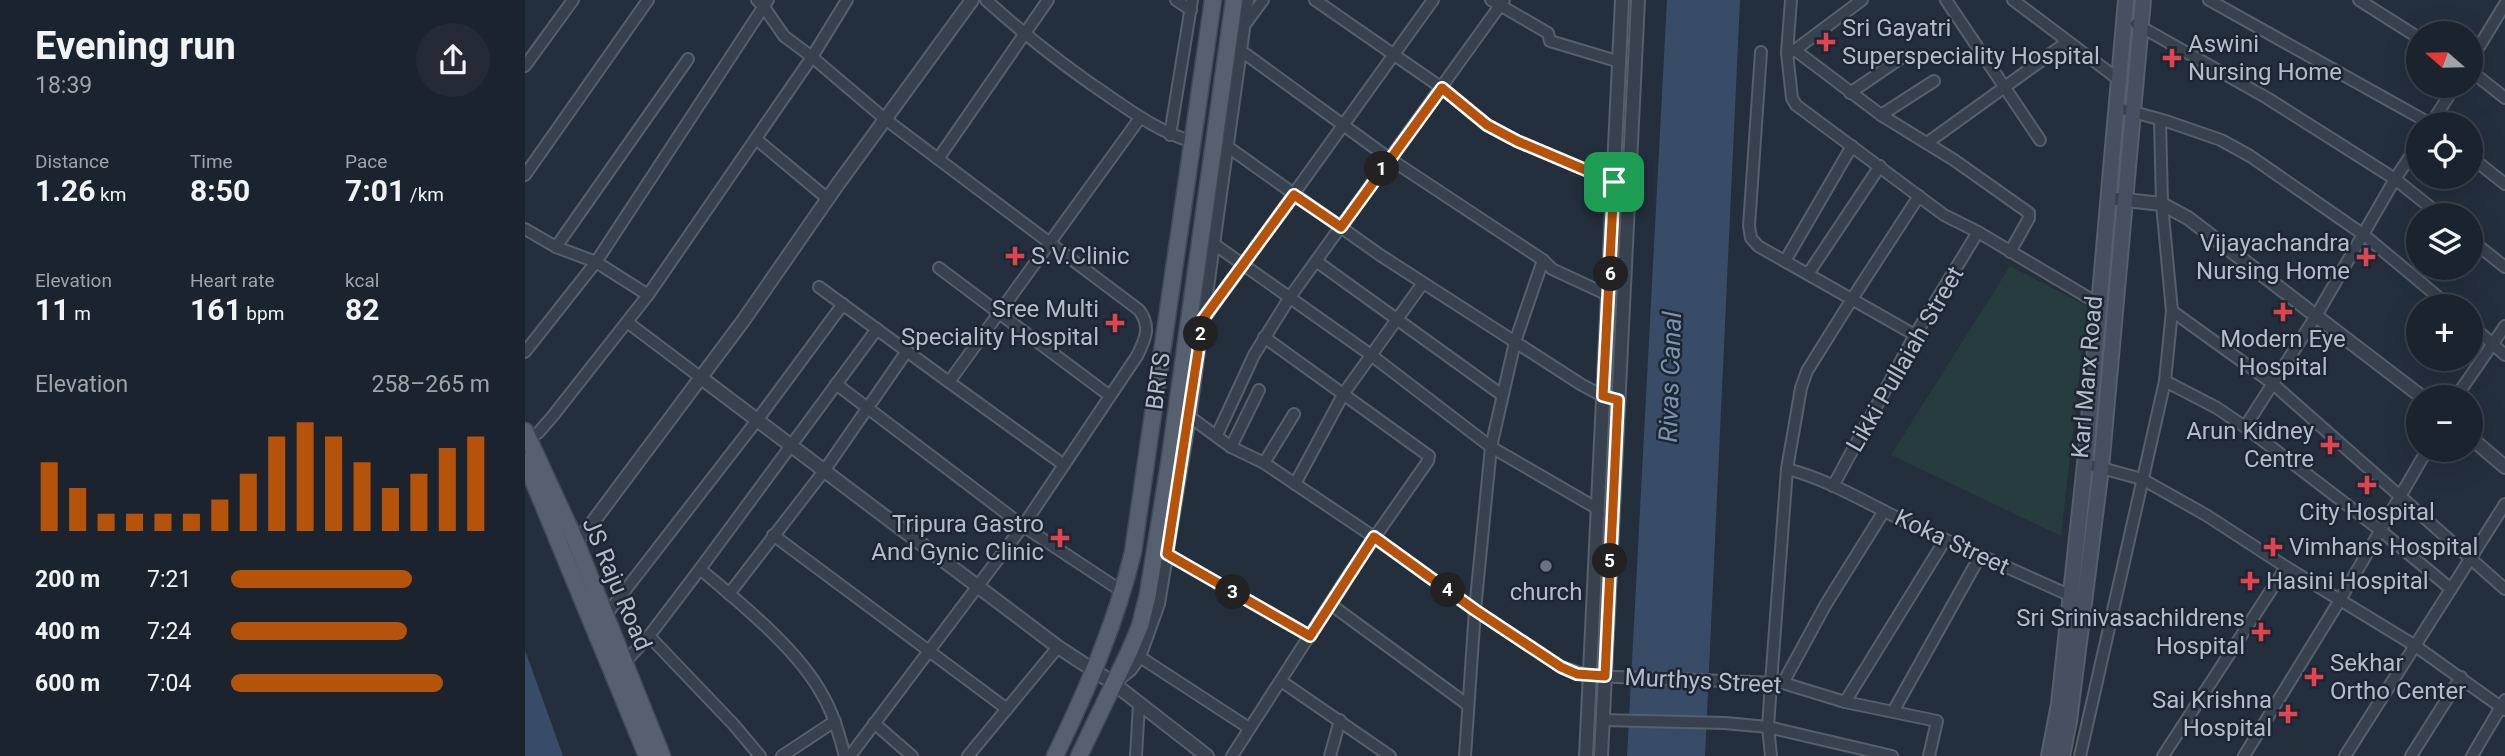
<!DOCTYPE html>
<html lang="en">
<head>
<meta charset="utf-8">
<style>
  body { margin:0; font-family:Roboto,sans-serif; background:#242b36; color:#f1f3f6; height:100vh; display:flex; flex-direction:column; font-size:26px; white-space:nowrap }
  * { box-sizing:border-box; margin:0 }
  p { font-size:23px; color:#a0a4aa }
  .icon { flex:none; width:38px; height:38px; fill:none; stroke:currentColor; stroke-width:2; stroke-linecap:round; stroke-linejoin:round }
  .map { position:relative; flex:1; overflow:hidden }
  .panel { display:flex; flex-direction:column; background:#1b232e; width:525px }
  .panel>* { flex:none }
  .needle { width:46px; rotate:290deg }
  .buttons { position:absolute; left:1881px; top:21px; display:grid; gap:14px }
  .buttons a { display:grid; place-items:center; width:77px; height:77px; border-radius:50%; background:#1b232e; box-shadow:0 7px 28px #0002,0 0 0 2px #39404a; font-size:35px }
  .pin { position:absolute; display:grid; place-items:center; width:60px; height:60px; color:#fff; margin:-30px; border-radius:14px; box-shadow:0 4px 10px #0006 }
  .km { position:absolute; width:35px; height:35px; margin:-18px; border-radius:50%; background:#222; color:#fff; font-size:19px; line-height:35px; text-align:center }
  .round { display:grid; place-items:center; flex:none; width:74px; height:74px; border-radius:37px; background:#242b36 }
  .overview { display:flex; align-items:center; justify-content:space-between; height:119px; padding:0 35px }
  h1 { font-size:38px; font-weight:700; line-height:52px }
  .metrics { display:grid; grid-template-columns:repeat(3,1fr); gap:10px; height:119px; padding:7px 35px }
  .metrics div { display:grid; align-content:center }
  .metrics b { font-size:30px; font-weight:700 }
  .metrics small { font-size:19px; font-weight:400 }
  .metrics p { font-size:19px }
  .chart { height:196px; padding:14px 35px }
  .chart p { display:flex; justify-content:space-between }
  .chart svg { width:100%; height:126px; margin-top:7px; stroke:#b45309; stroke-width:6 }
  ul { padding:0 35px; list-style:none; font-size:23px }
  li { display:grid; grid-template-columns:112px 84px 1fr; align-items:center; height:52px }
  li i { height:18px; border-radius:9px; background:#b45309 }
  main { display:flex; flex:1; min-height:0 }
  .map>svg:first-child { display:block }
</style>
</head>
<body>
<main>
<section class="panel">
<div class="overview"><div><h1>Evening run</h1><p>18:39</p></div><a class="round"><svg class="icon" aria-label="share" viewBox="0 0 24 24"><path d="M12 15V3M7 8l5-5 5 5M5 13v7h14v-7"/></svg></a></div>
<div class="metrics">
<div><p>Distance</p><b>1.26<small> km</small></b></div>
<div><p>Time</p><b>8:50</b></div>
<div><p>Pace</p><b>7:01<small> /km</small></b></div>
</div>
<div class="metrics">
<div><p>Elevation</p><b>11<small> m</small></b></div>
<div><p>Heart rate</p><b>161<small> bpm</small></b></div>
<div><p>kcal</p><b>82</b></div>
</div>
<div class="chart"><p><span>Elevation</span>258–265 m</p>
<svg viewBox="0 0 160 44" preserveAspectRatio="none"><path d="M5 44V20M15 44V29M25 44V38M35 44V38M45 44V38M55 44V38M65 44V33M75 44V24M85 44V11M95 44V6M105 44V11M115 44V20M125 44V29M135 44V24M145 44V15M155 44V11"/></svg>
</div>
<ul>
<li><b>200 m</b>7:21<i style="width:70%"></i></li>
<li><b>400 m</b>7:24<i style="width:68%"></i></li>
<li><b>600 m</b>7:04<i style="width:82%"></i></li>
</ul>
</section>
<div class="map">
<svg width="1980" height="756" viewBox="0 0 1980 756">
  <rect width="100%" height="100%" fill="#242f3e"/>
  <!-- green -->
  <path fill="#263c3f" d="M1485,266L1562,306L1536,536L1366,455Z"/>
  <!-- water -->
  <g fill="#394c67">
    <path d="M1142,0H1215L1180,756H1102Z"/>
    <path d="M0,650L38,756H0Z"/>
  </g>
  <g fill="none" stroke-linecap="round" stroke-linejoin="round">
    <defs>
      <g id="minor">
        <path d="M232,0L239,7L259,36L287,57L360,119L614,310C626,326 621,338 612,356L498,526L325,756"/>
        <path d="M461,0C501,36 543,69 588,99C614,117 638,133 668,142"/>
        <path d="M651,0L666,10"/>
        <path d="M790,0L917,88L962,125L992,141L1089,182"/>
        <path d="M966,0L1023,33L1025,41L1095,62"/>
        <path d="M1266,0L1262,53L1270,50L1337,0"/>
        <path d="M1421,0L1515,140"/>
        <path d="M1488,0L1593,79"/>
        <path d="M1684,0L1906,124"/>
        <path d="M1834,0L1894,38"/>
        <path d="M721,23L738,0"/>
        <path d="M1611,24L1742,98L1870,179L1915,215"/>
        <path d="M715,50L865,159L1018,260L1027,269L1085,296"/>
        <path d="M1270,50L1356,115L1429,160L1504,213V218L1485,252"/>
        <path d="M1236,52L1224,226L1226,238L1233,246L1390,335"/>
        <path d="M1262,53L1267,98L1271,105L1419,215L1453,232L1574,304"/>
        <path d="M1946,60L1980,4"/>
        <path d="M0,66L48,0"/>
        <path d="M1946,71L1980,98"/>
        <path d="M1325,93L1379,56"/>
        <path d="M1590,107L1641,121L1696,140L1725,156L1839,235L1924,306"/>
        <path d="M1356,115L1409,81"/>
        <path d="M1906,124L1930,86"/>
        <path d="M645,135L667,0"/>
        <path d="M231,139L303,199"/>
        <path d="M1402,143L1542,42"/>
        <path d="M703,147L855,255L1057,385L1078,396L1093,400"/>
        <path d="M1946,157L1980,184"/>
        <path d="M413,159L523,0"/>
        <path d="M0,175L123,0"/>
        <path d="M0,229L31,247L71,262L123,295"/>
        <path d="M1946,240L1980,267"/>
        <path d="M689,244L846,355L966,447L1073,509"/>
        <path d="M31,247L163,59"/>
        <path d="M791,261L977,395"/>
        <path d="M1260,261L1327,146"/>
        <path d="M414,268L585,396"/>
        <path d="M1283,274L1355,166"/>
        <path d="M294,287L424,382L615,118"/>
        <path d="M1647,311L1747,383L1980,589"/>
        <path d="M681,316L908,0"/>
        <path d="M102,322L175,377"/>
        <path d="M1946,325L1980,355"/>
        <path d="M0,352L71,262L243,0"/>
        <path d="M1640,381L1692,408L1720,427L1855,530L1926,589"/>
        <path d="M424,382L539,465"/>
        <path d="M311,384L498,526L598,592"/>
        <path d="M734,390L706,447L739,463L849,537L950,610L1036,667L1065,676L1258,683L1320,702L1412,721L1404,756"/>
        <path d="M1931,397L1980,326"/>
        <path d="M665,417L706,447"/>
        <path d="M1720,427L1791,316L1870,179L1894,143"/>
        <path d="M692,435L729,355L765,297L979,0"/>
        <path d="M2,438L13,433L27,417L123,295L287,57L322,0"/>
        <path d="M739,463L769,414"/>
        <path d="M1569,466L1617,479L1681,515L1761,567L1889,645L1980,710"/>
        <path d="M1262,469C1302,479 1338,501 1375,519C1431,545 1489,570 1546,596"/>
        <path d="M770,484L819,393L898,283"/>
        <path d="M1308,486L1390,335L1453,232"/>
        <path d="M248,535L482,709"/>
        <path d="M642,554L785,636"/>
        <path d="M175,569C215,603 273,649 298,696C309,715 314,735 320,756"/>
        <path d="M204,594L299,471L382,351"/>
        <path d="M805,604L943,705"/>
        <path d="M81,615L233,419L318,304"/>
        <path d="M124,636L209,725L235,756"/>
        <path d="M615,657L724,728"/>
        <path d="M100,662L124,636L175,569L352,329"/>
        <path d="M592,681L606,670L615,657L634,604L665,417L723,0"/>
        <path d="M756,681L865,756"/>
        <path d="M1258,683L1301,604L1359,511"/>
        <path d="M1320,702L1420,540"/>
        <path d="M1369,710L1455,556"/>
        <path d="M1077,720L1200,723L1243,727L1367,756"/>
        <path d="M349,723L387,756"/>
        <path d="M257,756L310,721"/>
        <path d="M443,756L533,647"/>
        <path d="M611,756L614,704"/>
        <path d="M707,756L824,574L903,461L904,456L739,337"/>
        <path d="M805,756L815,720"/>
        <path d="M940,756L950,610L966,447L990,342L1018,260"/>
        <path d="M1246,756L1243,727L1246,683L1262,469L1276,388L1282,371L1327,299L1394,196"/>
        <path d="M1555,756L1640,381L1647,311L1637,204L1635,120"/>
        <path d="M1638,756L1761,567"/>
        <path d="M1719,756L1815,600L1902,450"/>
        <path d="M1820,756L1980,504"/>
        <path d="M1886,756L1936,677"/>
        <path d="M1947,756L1980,700"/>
      </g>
      <g id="tertiary">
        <path d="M1591,199L1637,204L1663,218L1897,397"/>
        <path d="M175,377L533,647L588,683L682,756"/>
        <path d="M1946,438L1980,467"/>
        <path d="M46,545L62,530L218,321L313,184L447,0"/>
        <path d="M1061,756L1097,0"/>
        <path d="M1076,756L1113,0"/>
      </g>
      <g id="secondary">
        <path d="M1524,756L1534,704L1560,464L1601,0"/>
        <path d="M1537,756L1544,721L1576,468L1618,0"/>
      </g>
      <g id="primary">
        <path d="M0,431L51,542L137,756"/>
        <path d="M0,461L122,756"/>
        <path d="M530,756C562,690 591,623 608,552L688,0"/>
        <path d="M554,756L604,652L615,626L623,594L644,464L709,0"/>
      </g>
    </defs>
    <!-- minor casing -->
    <use href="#minor" stroke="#565f6c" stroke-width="14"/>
    <!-- tertiary casing -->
    <use href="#tertiary" stroke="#565f6c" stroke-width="16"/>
    <!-- secondary casing -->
    <use href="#secondary" stroke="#565f6c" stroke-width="18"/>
    <!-- primary casing -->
    <use href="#primary" stroke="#414a57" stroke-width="19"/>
    <!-- minor -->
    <use href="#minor" stroke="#38414e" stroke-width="10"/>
    <!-- tertiary -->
    <use href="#tertiary" stroke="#38414e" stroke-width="12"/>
    <!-- secondary -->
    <use href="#secondary" stroke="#465061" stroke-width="14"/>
    <!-- primary -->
    <use href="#primary" stroke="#56606e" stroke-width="16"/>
  </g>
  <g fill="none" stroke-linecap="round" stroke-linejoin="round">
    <defs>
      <path id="route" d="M917,88L962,125L992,141L1089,182L1078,396L1093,400L1080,676L1052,674L1036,667L950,610L849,537L785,636L642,554L678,319L769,195L816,227Z"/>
    </defs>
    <!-- route casing -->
    <use href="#route" stroke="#fff" stroke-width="14"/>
    <!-- route -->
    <use href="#route" stroke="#b45309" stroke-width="9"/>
  </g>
  <!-- markers -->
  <g fill="#e0444e" stroke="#1d2633" stroke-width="2.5">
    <path d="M1297.5 31.5h7v7h7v7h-7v7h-7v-7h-7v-7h7z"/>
    <path d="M1643.5 47.5h7v7h7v7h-7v7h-7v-7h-7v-7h7z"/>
    <path d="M486.5 245.5h7v7h7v7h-7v7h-7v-7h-7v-7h7z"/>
    <path d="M1837.5 246.5h7v7h7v7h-7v7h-7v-7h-7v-7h7z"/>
    <path d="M1754.5 301.5h7v7h7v7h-7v7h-7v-7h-7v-7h7z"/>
    <path d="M586.5 312.5h7v7h7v7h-7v7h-7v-7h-7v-7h7z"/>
    <path d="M1801.5 434.5h7v7h7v7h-7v7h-7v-7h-7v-7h7z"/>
    <path d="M1838.5 474.5h7v7h7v7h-7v7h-7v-7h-7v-7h7z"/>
    <path d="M531.5 527.5h7v7h7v7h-7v7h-7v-7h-7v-7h7z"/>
    <path d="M1744.5 536.5h7v7h7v7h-7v7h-7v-7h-7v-7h7z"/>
    <path d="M1721.5 570.5h7v7h7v7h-7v7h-7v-7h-7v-7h7z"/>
    <path d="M1732.5 621.5h7v7h7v7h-7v7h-7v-7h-7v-7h7z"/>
    <path d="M1785.5 666.5h7v7h7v7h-7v7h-7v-7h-7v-7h7z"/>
    <path d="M1759.5 703.5h7v7h7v7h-7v7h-7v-7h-7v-7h7z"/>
  </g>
  <circle fill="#6b7280" stroke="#1d2633" stroke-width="2.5" cx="1021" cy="566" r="7"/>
  <g text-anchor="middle" stroke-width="5" stroke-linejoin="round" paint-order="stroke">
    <!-- poi labels -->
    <g font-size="24" fill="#b4bcc9" stroke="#1d2633" text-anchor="start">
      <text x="1317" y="36">Sri Gayatri<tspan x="1317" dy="28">Superspeciality Hospital</tspan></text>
      <text x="1663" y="52">Aswini<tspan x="1663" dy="28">Nursing Home</tspan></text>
      <text x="1825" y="251" text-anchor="end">Vijayachandra<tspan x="1825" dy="28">Nursing Home</tspan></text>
      <text x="506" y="264">S.V.Clinic</text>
      <text x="574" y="317" text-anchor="end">Sree Multi<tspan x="574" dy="28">Speciality Hospital</tspan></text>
      <text x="1758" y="347" text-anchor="middle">Modern Eye<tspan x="1758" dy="28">Hospital</tspan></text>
      <text x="1789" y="439" text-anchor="end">Arun Kidney<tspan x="1789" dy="28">Centre</tspan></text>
      <text x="1842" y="520" text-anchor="middle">City Hospital</text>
      <text x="519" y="532" text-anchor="end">Tripura Gastro<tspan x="519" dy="28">And Gynic Clinic</tspan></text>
      <text x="1764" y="555">Vimhans Hospital</text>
      <text x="1741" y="589">Hasini Hospital</text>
      <text x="1021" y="600" text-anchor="middle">church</text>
      <text x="1720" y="626" text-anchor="end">Sri Srinivasachildrens<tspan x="1720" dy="28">Hospital</tspan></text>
      <text x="1805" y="671">Sekhar<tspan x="1805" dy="28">Ortho Center</tspan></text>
      <text x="1747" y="708" text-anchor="end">Sai Krishna<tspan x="1747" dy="28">Hospital</tspan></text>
    </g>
    <!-- street labels -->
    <g font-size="24" fill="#b4bcc9" stroke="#1d2633">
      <text transform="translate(1380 359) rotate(-60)" y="8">Likki Pullaiah Street</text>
      <text transform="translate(1562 377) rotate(-85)" y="8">Karl Marx Road</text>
      <text transform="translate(633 381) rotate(-82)" y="8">BRTS</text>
      <text transform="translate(1427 542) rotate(25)" y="8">Koka Street</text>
      <text transform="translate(92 584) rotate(67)" y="8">JS Raju Road</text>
      <text transform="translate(1178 681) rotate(3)" y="8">Murthys Street</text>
    </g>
    <!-- water labels -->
    <g font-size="26" font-style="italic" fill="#7c92b1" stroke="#1d2633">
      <text transform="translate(1145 377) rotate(-88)" y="9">Rivas Canal</text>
    </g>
  </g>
</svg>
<div class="buttons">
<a><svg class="needle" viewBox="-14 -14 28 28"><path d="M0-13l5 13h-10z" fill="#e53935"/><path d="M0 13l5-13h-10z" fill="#a0a4aa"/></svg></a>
<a><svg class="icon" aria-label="locate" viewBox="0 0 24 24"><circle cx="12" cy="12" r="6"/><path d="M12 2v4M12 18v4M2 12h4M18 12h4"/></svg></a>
<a><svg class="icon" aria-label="layers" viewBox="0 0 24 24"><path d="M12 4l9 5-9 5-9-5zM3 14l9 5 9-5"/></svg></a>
<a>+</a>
<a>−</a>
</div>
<div class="pin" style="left:1089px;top:182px;background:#1e9e55"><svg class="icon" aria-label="arrive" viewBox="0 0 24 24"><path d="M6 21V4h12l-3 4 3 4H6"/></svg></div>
<b class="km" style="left:857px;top:169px">1</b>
<b class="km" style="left:676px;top:334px">2</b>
<b class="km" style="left:708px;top:592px">3</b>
<b class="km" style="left:923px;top:590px">4</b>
<b class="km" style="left:1085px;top:561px">5</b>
<b class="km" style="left:1086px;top:274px">6</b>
</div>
</main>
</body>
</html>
